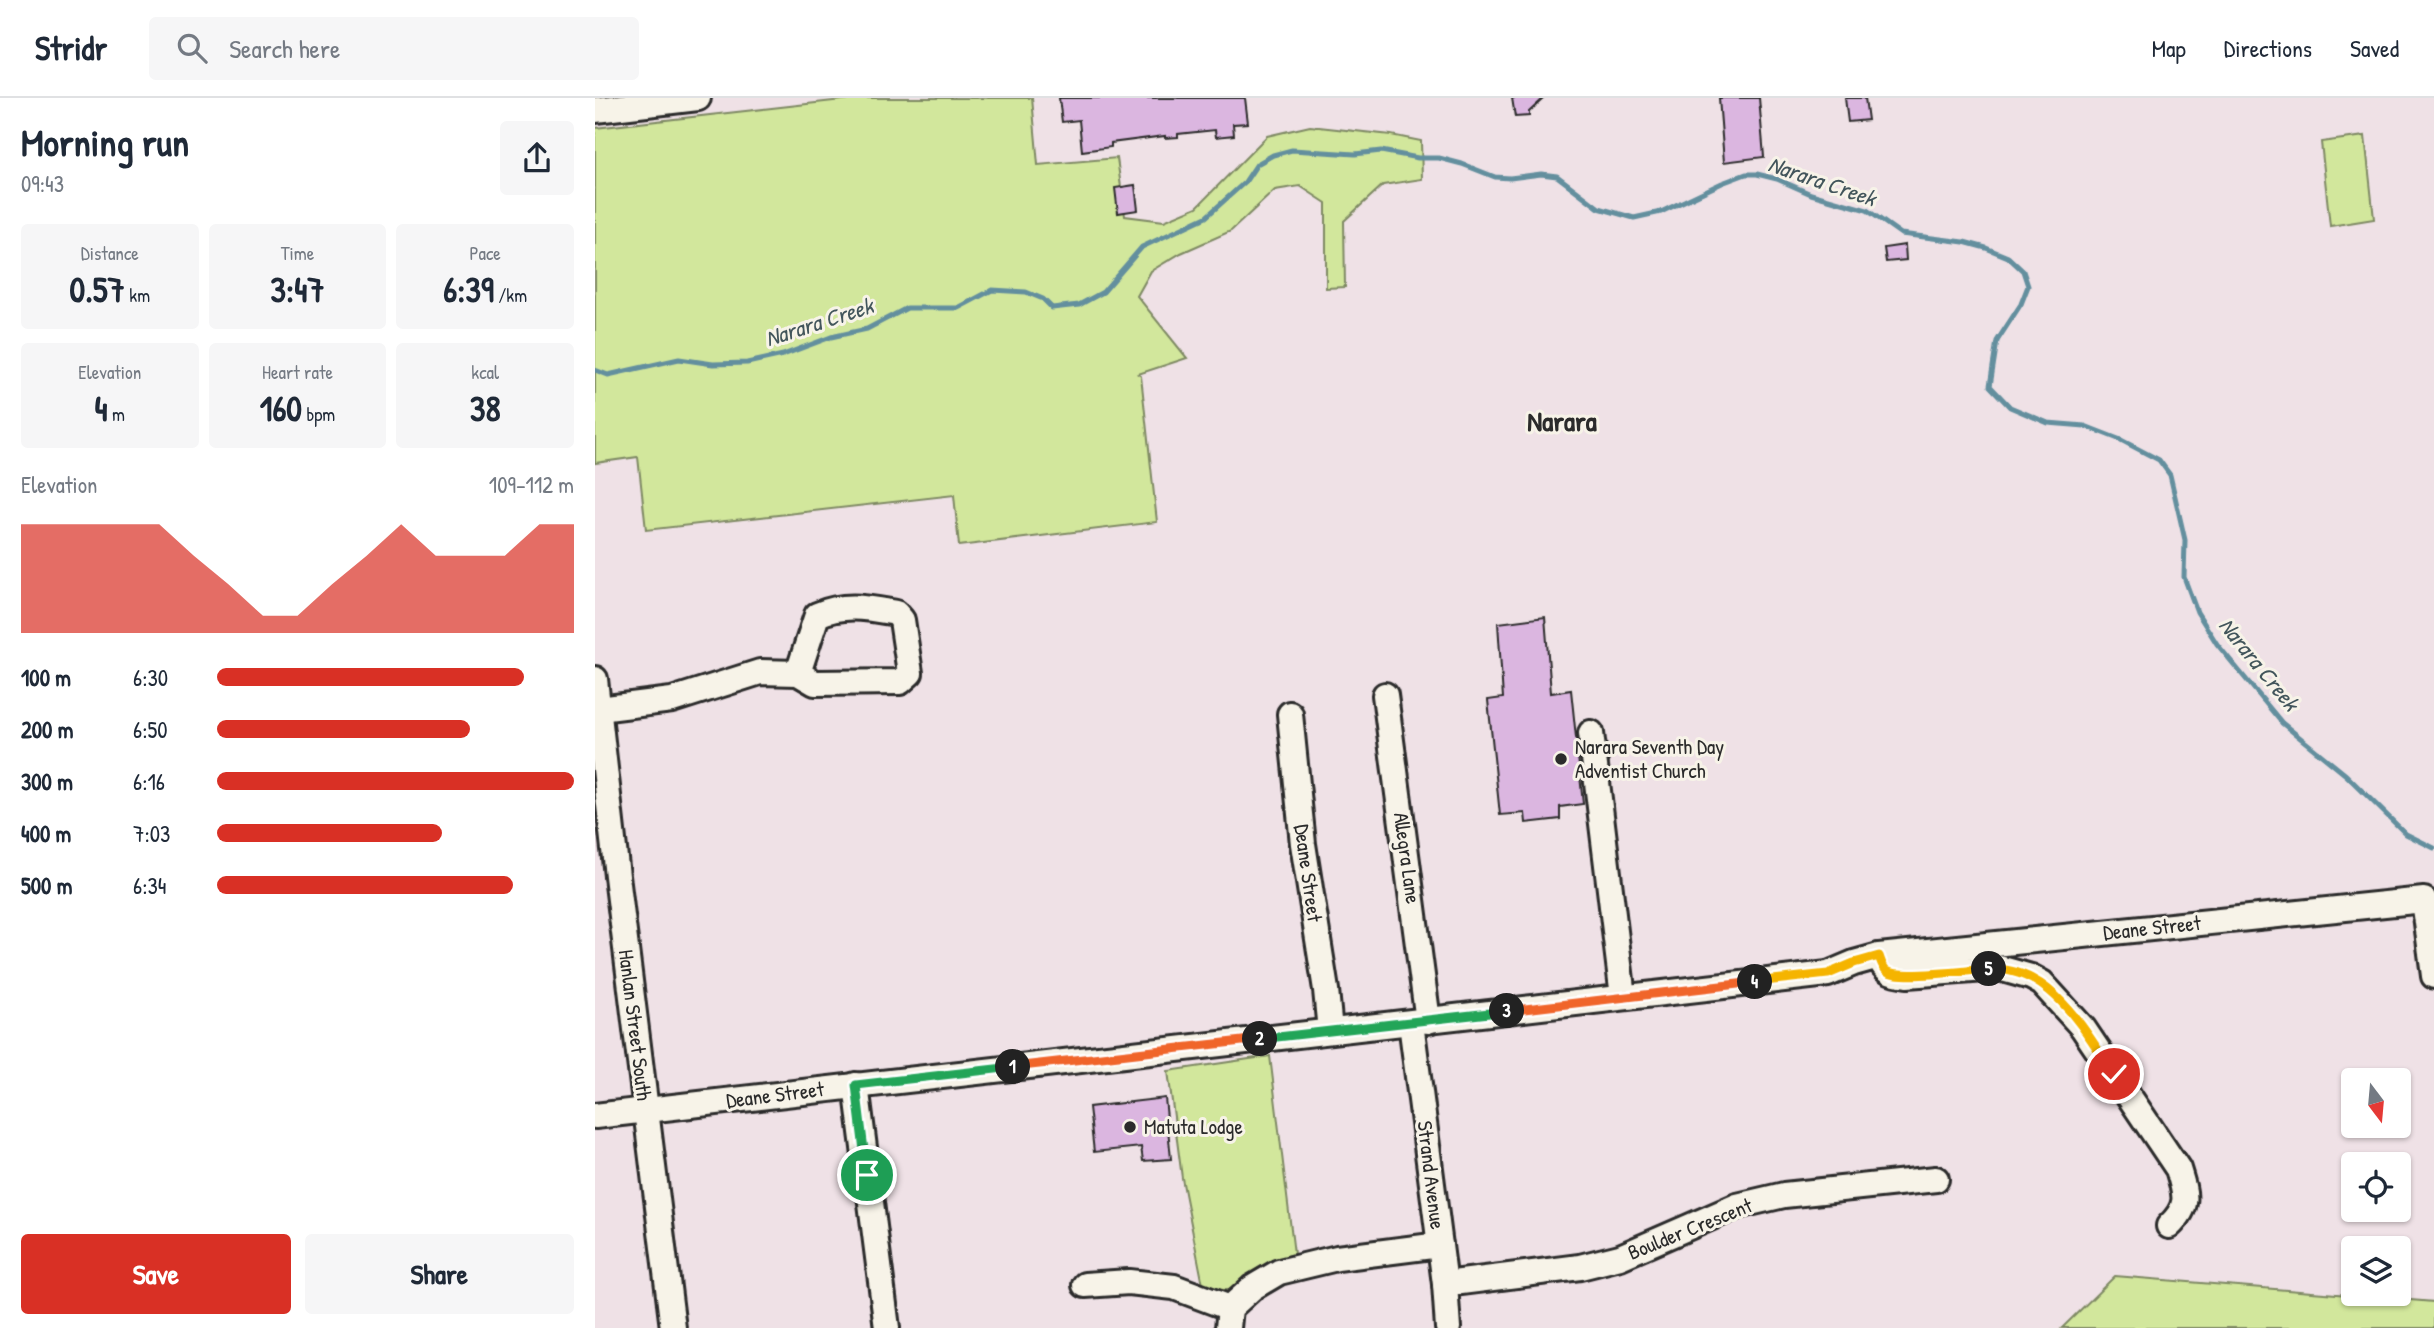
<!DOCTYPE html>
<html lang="en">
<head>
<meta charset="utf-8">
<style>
  body { margin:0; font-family:"Patrick Hand",sans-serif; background:#f6f6f7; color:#1f2937; height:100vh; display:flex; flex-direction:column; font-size:26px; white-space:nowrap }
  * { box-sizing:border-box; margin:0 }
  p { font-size:23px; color:#747a83 }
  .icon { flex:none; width:38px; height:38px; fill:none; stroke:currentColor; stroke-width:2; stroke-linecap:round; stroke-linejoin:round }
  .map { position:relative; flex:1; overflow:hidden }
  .sheet { display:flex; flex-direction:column; background:#fff; width:595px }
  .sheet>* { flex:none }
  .needle { width:46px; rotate:164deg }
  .fabs { position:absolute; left:1746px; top:970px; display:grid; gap:14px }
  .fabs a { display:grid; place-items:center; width:70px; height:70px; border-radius:7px; background:#fff; box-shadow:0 2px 5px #0004; font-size:35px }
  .pin { position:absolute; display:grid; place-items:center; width:60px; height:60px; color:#fff; margin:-30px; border:4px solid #fff; border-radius:50%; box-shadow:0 2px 7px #0007 }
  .km { position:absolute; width:35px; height:35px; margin:-18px; border-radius:50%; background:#222; color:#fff; font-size:19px; line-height:35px; text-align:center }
  .round { display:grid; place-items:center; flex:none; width:74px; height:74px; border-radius:7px; background:#f6f6f7 }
  .head { display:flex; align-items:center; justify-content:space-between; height:119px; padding:0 21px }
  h1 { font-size:38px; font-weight:700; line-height:52px }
  .stats { display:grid; grid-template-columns:repeat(3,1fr); gap:10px; height:119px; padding:7px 21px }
  .stats div { display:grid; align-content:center; border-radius:7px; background:#f6f6f7; text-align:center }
  .stats b { font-size:35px; font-weight:700 }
  .stats small { font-size:19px; font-weight:400 }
  .stats p { font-size:19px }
  .chart { height:196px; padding:14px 21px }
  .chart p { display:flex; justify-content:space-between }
  .chart svg { width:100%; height:126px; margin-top:7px; fill:#d93025; opacity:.7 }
  .button { display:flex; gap:14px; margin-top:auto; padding:14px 21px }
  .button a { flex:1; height:80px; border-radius:7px; background:#d93025; color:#fff; font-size:28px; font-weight:700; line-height:80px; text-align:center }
  .button a+a { background:#f6f6f7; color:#1f2937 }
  ul { padding:0 21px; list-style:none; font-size:23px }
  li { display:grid; grid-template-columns:112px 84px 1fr; align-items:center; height:52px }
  li i { height:18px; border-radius:9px; background:#d93025 }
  header { display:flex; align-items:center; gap:42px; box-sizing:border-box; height:98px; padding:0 35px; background:#fff; border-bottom:2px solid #e0e1e3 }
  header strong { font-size:33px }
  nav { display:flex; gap:38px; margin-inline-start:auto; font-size:24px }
  .search { width:490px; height:63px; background:#f6f6f7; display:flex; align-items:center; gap:18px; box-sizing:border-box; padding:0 24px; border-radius:7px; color:#747a83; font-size:26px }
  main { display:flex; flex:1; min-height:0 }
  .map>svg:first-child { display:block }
</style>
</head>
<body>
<header>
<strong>Stridr</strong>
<div class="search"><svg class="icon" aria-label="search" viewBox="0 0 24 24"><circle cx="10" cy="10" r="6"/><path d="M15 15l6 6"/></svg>Search here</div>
<nav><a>Map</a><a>Directions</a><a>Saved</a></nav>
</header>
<main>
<section class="sheet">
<div class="head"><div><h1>Morning run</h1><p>09:43</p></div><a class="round"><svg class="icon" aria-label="share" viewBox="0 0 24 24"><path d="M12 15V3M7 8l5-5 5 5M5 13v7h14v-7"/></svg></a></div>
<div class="stats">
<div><p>Distance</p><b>0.57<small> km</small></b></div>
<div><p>Time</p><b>3:47</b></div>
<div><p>Pace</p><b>6:39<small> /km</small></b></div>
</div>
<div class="stats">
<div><p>Elevation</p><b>4<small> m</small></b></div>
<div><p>Heart rate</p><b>160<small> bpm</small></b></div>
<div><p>kcal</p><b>38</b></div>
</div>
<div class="chart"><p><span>Elevation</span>109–112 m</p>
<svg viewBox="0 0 160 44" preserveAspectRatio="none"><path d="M0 44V6L10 6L20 6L30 6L40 6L50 17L60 27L70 38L80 38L90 27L100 17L110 6L120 17L130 17L140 17L150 6L160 6V44z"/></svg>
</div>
<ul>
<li><b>100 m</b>6:30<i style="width:86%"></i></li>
<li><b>200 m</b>6:50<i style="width:71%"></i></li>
<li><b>300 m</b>6:16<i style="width:100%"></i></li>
<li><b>400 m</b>7:03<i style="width:63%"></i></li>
<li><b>500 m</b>6:34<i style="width:83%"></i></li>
</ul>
<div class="button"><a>Save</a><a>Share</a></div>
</section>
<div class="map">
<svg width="1839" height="1230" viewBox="0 0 1839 1230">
  <rect width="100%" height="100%" fill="#efe1e6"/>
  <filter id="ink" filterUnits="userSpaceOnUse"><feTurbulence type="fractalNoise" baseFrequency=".0143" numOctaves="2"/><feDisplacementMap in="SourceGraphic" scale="14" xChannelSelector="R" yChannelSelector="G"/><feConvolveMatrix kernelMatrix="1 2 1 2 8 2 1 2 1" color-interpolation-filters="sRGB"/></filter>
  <g filter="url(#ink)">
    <!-- green -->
    <g fill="#d2e79c" stroke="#7e8964" stroke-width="2">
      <path d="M265,0H437L443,67L522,60L530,118L569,123L602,109L672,38L715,28L796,37L826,43L827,81L788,87L749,123L750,189L731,190V105L705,88L680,92L636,133L586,155L556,173L542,198L592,260L543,276L546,278L562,424L364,448L359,397L51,432L43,359L0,365V30Z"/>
      <path d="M1770,38L1779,121L1735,128L1726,44Z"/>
      <path d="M675,958L699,1156C690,1159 680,1162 672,1166C644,1181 647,1202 608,1187L587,1080L573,973Z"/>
      <path d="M1520,1178L1839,1204V1230H1467Z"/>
    </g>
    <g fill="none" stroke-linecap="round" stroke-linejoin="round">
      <!-- stream -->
      <path stroke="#638f9e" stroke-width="5" d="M0,272L13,277L84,261L118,266L152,265L188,257L236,239L272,231L312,210H363L397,192L431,194L448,201L457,210L484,207L508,194L547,149L611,119L650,84L662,66L678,57L697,52L760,56L786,53L823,60H844L867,66L900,79L915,80L946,76L962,78L1004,110L1039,120L1066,114L1127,85L1151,76H1162L1182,81L1216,96L1272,112L1306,136L1369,144L1391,150L1413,159L1428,173L1433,188L1426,206L1402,243L1395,288L1415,309L1453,325L1490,328L1526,342L1564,362L1575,377L1590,442L1589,479L1602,514L1622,546L1687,625L1751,677L1811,736L1839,750"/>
    </g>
    <!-- building -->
    <g fill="#dbb6e0" stroke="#2b2b2b" stroke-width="2">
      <path d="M464,0H650L653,25L638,26L639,37L621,39L620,32L583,36V39L570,40V38L516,45V49L487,53L484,22L467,24Z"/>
      <path d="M917,0H949L934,14V18L920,19Z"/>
      <path d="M1124,0H1164L1169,59L1129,64Z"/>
      <path d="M1250,0H1270L1273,22L1253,24Z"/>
      <path d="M540,87L543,112L523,115L520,90Z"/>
      <path d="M1310,147L1311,162L1291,164L1289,150Z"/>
      <path d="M950,519L956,595L976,592L988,706L965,709V721L931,725L930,715L905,717L893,602L908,600L903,525Z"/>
      <path d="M570,1000L576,1061L548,1063L546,1049L499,1054L494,1009Z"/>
    </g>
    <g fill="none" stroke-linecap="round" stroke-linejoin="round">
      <defs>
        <g id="minor">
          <path d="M0,12L103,0"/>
          <path d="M0,581L22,778L78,1230"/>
          <path d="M790,597L833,923"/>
          <path d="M4,611L77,602L165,574L203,575L220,585L305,584L315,575L307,522L301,515C272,510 250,505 222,517L203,575"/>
          <path d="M695,616L708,746L731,892L735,933"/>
          <path d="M996,635L1028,899"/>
          <path d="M1284,858C1289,874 1297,875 1312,877L1404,870L1436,879L1447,885L1488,930L1583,1071C1591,1097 1595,1108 1574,1128"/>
          <path d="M816,925L850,1186L853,1230"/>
          <path d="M261,987L292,1230"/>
          <path d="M0,1018L1233,876L1259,865L1284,858L1829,802L1839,878"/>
          <path d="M850,1186L985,1169L1025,1159L1142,1108L1189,1097L1341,1081"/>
          <path d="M490,1187L534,1184L579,1189L635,1210"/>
          <path d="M633,1230L635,1210L657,1190L684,1174L742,1160L845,1147"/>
        </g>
      </defs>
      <!-- minor casing -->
      <use href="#minor" stroke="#2b2b2b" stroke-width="30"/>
      <!-- minor -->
      <use href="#minor" stroke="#f7f3e8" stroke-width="24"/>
    </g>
  </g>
  <g fill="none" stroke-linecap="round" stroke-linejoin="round" filter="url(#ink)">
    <defs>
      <path id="split-1" d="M272,1077L261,987L418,969"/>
      <path id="split-2" d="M418,969L665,941"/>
      <path id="split-3" d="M665,941L912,913"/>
      <path id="split-4" d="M912,913L1160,884"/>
      <path id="split-5" d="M1160,884L1233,876L1259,865L1284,858C1286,863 1287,869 1292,873C1305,882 1375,872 1394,871"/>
      <path id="split-6" d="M1394,871C1456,868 1489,932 1519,976"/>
    </defs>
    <!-- split-1 casing -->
    <use href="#split-1" stroke="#fff" stroke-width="14"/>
    <!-- split-2 casing -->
    <use href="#split-2" stroke="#fff" stroke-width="14"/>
    <!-- split-3 casing -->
    <use href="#split-3" stroke="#fff" stroke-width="14"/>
    <!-- split-4 casing -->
    <use href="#split-4" stroke="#fff" stroke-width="14"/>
    <!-- split-5 casing -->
    <use href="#split-5" stroke="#fff" stroke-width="14"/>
    <!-- split-6 casing -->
    <use href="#split-6" stroke="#fff" stroke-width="14"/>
    <!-- split-1 -->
    <use href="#split-1" stroke="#22a559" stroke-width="9"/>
    <!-- split-2 -->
    <use href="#split-2" stroke="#f0652b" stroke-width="9"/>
    <!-- split-3 -->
    <use href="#split-3" stroke="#22a559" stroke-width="9"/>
    <!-- split-4 -->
    <use href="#split-4" stroke="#f0652b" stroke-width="9"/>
    <!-- split-5 -->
    <use href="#split-5" stroke="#f5b400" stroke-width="9"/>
    <!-- split-6 -->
    <use href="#split-6" stroke="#f5b400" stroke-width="9"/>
  </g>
  <!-- markers -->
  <g fill="#2b2b2b" stroke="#f7f3e8" stroke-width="2.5">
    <circle cx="966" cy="661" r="7"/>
    <circle cx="535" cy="1029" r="7"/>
  </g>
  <g text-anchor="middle" stroke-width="6" stroke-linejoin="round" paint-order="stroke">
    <!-- poi labels -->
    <g font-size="21" fill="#2b2b2b" stroke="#f7f3e8" text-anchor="start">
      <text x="980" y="656">Narara Seventh Day<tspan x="980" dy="24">Adventist Church</tspan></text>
      <text x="549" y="1036">Matuta Lodge</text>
    </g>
    <!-- street labels -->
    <g font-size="21" fill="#2b2b2b" stroke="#f7f3e8">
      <text transform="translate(812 760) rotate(82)" y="7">Allegra Lane</text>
      <text transform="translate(713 775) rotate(82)" y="7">Deane Street</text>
      <text transform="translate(1557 830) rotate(-6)" y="7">Deane Street</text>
      <text transform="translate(40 927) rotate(83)" y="7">Hanlan Street South</text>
      <text transform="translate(180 997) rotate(-7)" y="7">Deane Street</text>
      <text transform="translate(836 1077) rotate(83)" y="7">Strand Avenue</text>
      <text transform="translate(1095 1131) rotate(-22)" y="7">Boulder Crescent</text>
    </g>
    <!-- water labels -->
    <g font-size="23" font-style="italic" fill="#42555b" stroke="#f7f3e8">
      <text transform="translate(1227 83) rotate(19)" y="8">Narara Creek</text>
      <text transform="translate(224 224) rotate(-18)" y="8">Narara Creek</text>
      <text transform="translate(1664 566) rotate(51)" y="8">Narara Creek</text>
    </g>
    <!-- district labels -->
    <g font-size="28" font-weight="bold" fill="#2b2b2b" stroke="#f7f3e8">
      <text x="967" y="333">Narara</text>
    </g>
  </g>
</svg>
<div class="fabs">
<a><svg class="needle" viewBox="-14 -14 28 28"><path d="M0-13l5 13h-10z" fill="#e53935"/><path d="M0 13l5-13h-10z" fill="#747a83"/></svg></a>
<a><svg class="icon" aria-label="locate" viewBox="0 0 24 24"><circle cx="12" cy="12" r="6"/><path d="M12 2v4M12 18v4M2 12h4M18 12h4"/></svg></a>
<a><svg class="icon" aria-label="layers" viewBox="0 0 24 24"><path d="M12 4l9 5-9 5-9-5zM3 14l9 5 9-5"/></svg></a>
</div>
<div class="pin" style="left:272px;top:1077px;background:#1e9e55"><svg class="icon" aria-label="arrive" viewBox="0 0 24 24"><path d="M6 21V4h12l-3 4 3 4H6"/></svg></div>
<div class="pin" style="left:1519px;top:976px;background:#d93025"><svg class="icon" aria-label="check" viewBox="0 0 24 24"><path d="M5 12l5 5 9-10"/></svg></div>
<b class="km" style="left:418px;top:969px">1</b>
<b class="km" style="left:665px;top:941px">2</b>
<b class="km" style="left:912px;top:913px">3</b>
<b class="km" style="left:1160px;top:884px">4</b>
<b class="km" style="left:1394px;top:871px">5</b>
</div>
</main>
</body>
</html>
